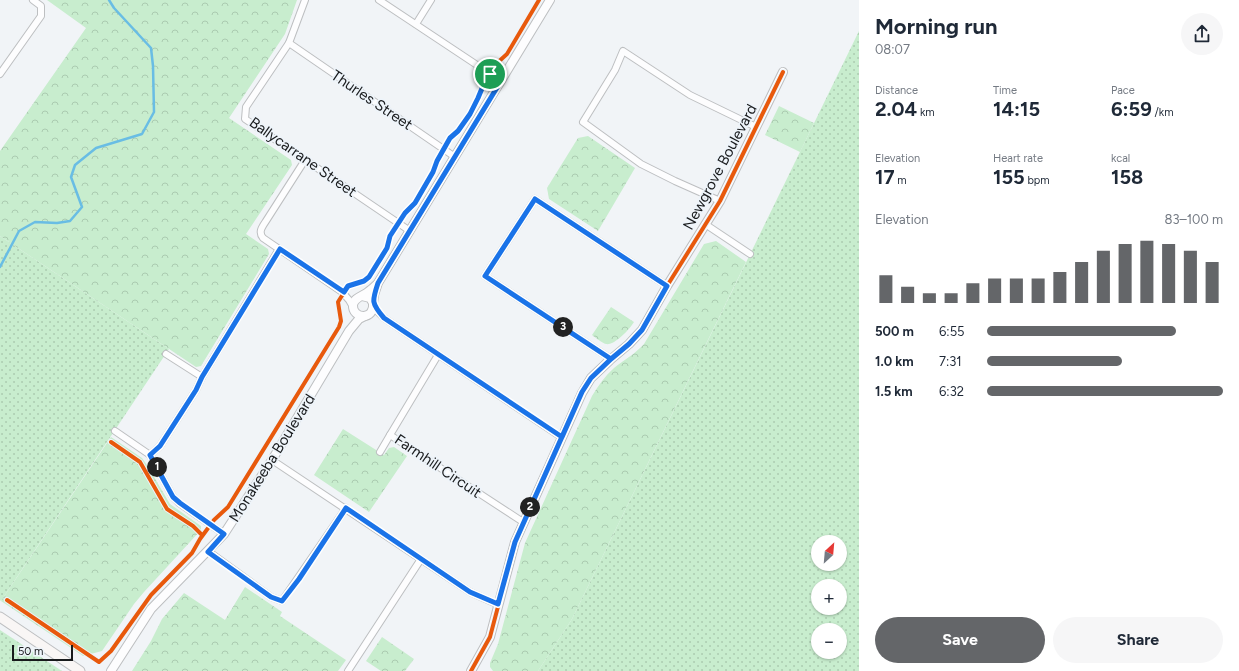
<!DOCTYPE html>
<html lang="en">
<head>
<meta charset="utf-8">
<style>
  body { margin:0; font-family:Figtree,sans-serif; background:#f6f6f7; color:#1f2937; height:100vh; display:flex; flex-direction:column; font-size:15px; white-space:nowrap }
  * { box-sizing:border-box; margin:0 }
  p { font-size:13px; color:#747a83 }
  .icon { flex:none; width:22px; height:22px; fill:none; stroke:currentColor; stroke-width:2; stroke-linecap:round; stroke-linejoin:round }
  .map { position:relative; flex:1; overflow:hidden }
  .details { display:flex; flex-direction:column; background:#fff; width:380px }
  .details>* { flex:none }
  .needle { width:26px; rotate:26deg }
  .fabs { position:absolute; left:811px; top:535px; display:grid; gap:8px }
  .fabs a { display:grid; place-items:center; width:36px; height:36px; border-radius:50%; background:#fff; box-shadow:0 1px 3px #0004; font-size:20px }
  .scale { position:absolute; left:12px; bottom:10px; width:61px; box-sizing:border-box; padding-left:4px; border:2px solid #181a1c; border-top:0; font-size:11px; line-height:14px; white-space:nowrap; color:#181a1c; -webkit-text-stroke:3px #eef4fa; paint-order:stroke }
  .pin { position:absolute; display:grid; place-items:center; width:34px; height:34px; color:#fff; margin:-17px; border:2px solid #fff; border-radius:50%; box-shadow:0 1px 4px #0007 }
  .km { position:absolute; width:20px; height:20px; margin:-10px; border-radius:50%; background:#222; color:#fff; font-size:11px; line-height:20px; text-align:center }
  .round { display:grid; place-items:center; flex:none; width:42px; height:42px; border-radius:21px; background:#f6f6f7 }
  .headline { display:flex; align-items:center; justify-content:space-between; height:68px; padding:0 16px }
  h1 { font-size:22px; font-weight:700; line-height:30px }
  .stats { display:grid; grid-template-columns:repeat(3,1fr); gap:6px; height:68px; padding:4px 16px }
  .stats div { display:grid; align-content:center }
  .stats b { font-size:20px; font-weight:700 }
  .stats small { font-size:11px; font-weight:400 }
  .stats p { font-size:11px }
  .chart { height:112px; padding:8px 16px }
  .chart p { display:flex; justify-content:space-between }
  .chart svg { width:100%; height:72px; margin-top:4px; stroke:#646669; stroke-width:6 }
  .cta { display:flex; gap:8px; margin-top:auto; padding:8px 16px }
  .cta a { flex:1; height:46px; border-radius:24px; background:#646669; color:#fff; font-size:16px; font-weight:700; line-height:46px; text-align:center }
  .cta a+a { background:#f6f6f7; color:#1f2937 }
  ul { padding:0 16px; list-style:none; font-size:13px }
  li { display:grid; grid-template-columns:64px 48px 1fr; align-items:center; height:30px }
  li i { height:10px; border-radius:5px; background:#646669 }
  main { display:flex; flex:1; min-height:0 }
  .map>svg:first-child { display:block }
</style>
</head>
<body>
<main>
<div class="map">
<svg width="859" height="671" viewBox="0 0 859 671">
  <defs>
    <pattern id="grass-dots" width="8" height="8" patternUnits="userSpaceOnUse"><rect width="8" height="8" fill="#c8edce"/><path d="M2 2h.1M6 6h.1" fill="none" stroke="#abcbb0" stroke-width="1.8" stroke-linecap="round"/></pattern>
    <pattern id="park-crowns" width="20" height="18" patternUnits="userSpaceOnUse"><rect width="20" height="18" fill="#c8edce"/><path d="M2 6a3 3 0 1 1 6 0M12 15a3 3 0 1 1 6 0" fill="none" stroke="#abcbb0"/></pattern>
  </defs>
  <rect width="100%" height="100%" fill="#f1f4f7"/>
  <!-- grass -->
  <g fill="url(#grass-dots)" fill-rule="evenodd">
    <path d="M859,31V671H538L572,619ZM818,542H840V564H818ZM818,586H840V608H818ZM818,630H840V652H818Z"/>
    <path d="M0,236L169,349L1,601L0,600Z"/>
    <path d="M0,630L62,671H0Z"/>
  </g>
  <!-- park -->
  <g fill="url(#park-crowns)">
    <path d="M47,0H297L285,34L229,118L291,160L292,165L246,234L268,249L269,254L201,366L196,367L0,236V151L86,28Z"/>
    <path d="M779,106L814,123L800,152L765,135Z"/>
    <path d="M588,136L635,168L598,231L549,199L547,188L578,138Z"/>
    <path d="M716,241L746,262L572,619L538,671H493L490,667V663L498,644L525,543L592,396C598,386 605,376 614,368C624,360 635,354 644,344L704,244Z"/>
    <path d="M611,307L634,322C630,329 614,346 606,344C602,343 596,338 592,335Z"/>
    <path d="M343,429L384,455L389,448L394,447L407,456L369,512L314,475Z"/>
    <path d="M111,437L142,458L147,465L170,504L201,526V530L144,592L134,604L102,651L83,656L1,601Z"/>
    <path d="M245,587L282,612L280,616L346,660L338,671H132L151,641L162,619L184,593L225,620Z"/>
    <path d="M382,637L414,659L405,671H381L366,661Z"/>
  </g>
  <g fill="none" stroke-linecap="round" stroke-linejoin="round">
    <!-- stream -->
    <path stroke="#69bde4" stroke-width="2.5" d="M0,267L19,231L35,222L57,223L70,221L82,207L71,177L75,165L96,148L142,134L154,112L153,66L151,48L114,8L109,0"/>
    <defs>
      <g id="minor">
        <path d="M305,0L289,43L246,107L245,119L410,231"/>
        <path d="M379,0L501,81"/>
        <path d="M416,24L431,0"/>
        <path d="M289,43L455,157"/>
        <path d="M0,74L41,16V6L33,0"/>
        <path d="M305,160L266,221C262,227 258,232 263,238L342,292L349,300L353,307"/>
        <path d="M720,201L675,181L641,164L583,122L615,70L623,51L690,95L756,127"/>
        <path d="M705,224L750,254"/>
        <path d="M373,303L378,312L384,318L561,437"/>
        <path d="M166,354L202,377"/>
        <path d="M438,355L390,435L523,522"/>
        <path d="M611,359L485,276L535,199L667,286"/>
        <path d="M115,431L150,455L173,497L179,503L224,534"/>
        <path d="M380,452L390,435"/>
        <path d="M150,455L160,446L196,390L202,377L279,249"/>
        <path d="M272,460L470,592L497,604"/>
        <path d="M208,551L271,597L282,601L346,508"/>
        <path d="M348,671L421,559"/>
      </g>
      <g id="tertiary">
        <path d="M362,296L370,298L373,303C375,321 352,319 353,305C354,297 364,296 369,291C372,289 374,287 376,285"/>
        <path d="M373,303L374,295L378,283L550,0"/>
        <path d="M111,671L151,609L224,534L272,460L349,331L359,319L365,316"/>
        <path d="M471,671L490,637L515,542L582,393L591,378L610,360L629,344L642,330L667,286L720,201L783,72"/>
      </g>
      <path id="secondary" d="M0,617L80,671"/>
    </defs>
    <!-- minor casing -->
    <use href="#minor" stroke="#bdbfc1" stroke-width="8"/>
    <!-- tertiary casing -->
    <use href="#tertiary" stroke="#bdbfc1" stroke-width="10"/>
    <!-- secondary casing -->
    <use href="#secondary" stroke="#bdbfc1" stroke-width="11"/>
    <!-- minor -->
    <use href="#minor" stroke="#fdfdfe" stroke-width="6"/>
    <!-- tertiary -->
    <use href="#tertiary" stroke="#fdfdfe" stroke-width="8"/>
    <!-- secondary -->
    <use href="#secondary" stroke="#f9f6f5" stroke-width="9"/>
    <defs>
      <g id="cycleway">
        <path d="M111,442L140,462L167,509L193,526L202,535"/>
        <path d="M7,600L99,662L111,651L151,595L192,553L200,539L214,520L228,507L339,327L341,321L338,302L348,286L364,281L369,277L387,248L390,236L405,213L415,203L433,172L437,161L450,138L458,131L478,98L483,86L496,64L507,54L539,0"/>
        <path d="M471,671L490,637L515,542L582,393L591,378L610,360L629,344L642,330L667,286L720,201L783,72"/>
      </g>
    </defs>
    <!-- cycleway casing -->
    <use href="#cycleway" stroke="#eef4fa" stroke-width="6"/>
    <!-- cycleway -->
    <use href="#cycleway" stroke="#e8590c" stroke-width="4"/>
  </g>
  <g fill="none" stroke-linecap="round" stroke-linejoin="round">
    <defs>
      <path id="route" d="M490,74L483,86L478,98L470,114L458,131L450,138L437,161L433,172L415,203L405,213L390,236L387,248L369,277L364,281L348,286L344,292L280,249L202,377L196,390L160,446L150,455L173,497L180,503L224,534L208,552L271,597L282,601L299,579L346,508L470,592L498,604L515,542L582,392L591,378L610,360L611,359L629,344L642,330L667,286L535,199L485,276L611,359L591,378L582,392L562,437L384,318C371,303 372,301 378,283L501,81L490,74"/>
    </defs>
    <!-- route casing -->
    <use href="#route" stroke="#fff" stroke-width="8"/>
    <!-- route -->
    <use href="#route" stroke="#1a73e8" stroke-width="5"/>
  </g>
  <g text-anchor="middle" stroke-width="3.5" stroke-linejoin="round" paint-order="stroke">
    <!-- street labels -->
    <g font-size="15" fill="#181a1c" stroke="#eef4fa">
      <text transform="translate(372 100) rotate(34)" y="5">Thurles Street</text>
      <text transform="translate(303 157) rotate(35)" y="5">Ballycarrane Street</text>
      <text transform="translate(720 167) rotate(-62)" y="5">Newgrove Boulevard</text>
      <text transform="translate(272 458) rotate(-58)" y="5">Monakeeba Boulevard</text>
      <text transform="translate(438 466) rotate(34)" y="5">Farmhill Circuit</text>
    </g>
  </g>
</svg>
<div class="fabs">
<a><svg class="needle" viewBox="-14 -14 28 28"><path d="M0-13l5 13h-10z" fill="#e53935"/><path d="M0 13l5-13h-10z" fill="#747a83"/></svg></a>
<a>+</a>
<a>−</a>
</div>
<div class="scale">50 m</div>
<div class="pin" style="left:490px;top:74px;background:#1e9e55"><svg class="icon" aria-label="arrive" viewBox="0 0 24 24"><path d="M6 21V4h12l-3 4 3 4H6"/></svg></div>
<b class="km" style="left:157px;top:467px">1</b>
<b class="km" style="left:530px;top:507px">2</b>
<b class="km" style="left:563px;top:327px">3</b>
</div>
<section class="details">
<div class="headline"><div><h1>Morning run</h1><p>08:07</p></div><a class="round"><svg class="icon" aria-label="share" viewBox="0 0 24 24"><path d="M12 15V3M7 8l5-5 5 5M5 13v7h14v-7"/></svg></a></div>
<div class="stats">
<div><p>Distance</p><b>2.04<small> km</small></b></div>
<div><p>Time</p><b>14:15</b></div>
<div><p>Pace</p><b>6:59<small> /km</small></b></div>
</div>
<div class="stats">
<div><p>Elevation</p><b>17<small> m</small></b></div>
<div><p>Heart rate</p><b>155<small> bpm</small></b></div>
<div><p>kcal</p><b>158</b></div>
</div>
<div class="chart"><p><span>Elevation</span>83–100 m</p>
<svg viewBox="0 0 160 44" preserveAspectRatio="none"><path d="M5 44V27M15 44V34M25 44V38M35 44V38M45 44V32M55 44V29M65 44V29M75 44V29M85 44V25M95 44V19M105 44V12M115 44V8M125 44V6M135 44V8M145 44V12M155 44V19"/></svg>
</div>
<ul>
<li><b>500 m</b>6:55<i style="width:80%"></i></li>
<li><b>1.0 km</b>7:31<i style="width:57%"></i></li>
<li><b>1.5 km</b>6:32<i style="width:100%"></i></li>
</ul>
<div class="cta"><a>Save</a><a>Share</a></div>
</section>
</main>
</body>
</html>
